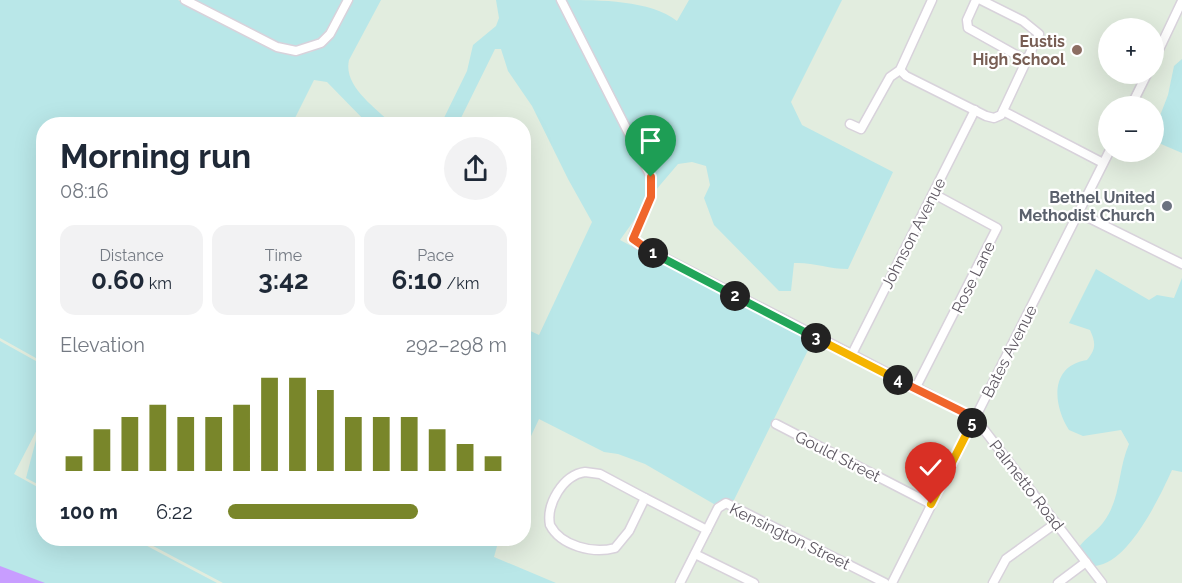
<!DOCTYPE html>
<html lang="en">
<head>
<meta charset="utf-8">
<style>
  body { margin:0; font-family:Raleway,sans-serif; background:#f2f2f3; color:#1f2937; height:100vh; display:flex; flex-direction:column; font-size:22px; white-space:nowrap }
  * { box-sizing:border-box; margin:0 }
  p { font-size:20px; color:#747a83 }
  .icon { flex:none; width:33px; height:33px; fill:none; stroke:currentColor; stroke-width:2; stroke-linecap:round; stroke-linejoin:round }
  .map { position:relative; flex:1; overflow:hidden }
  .panel { position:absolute; left:36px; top:117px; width:495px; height:429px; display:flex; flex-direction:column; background:#fff; border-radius:24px; box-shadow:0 6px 24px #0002 }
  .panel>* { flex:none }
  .controls { position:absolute; left:1098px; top:18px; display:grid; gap:12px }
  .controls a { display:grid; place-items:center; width:66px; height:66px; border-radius:50%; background:#fff; box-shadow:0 6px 24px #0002; font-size:30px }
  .pin { position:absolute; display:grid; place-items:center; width:51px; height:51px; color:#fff; margin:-62px -26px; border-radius:50% 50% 50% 0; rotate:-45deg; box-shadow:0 0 6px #0007 }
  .pin .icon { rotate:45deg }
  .km { position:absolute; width:30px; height:30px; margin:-15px; border-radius:50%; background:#222; color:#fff; font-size:16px; line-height:30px; text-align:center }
  .round { display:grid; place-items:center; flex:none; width:63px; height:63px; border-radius:32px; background:#f2f2f3 }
  .head { display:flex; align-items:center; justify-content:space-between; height:102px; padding:0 24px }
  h1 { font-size:33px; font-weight:700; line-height:45px }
  .metrics { display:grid; grid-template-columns:repeat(3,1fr); gap:9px; height:102px; padding:6px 24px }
  .metrics div { display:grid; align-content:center; border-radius:15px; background:#f2f2f3; text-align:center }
  .metrics b { font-size:26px; font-weight:700 }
  .metrics small { font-size:16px; font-weight:400 }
  .metrics p { font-size:16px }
  .chart { height:168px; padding:12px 24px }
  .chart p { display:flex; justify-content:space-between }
  .chart svg { width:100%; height:108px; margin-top:6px; stroke:#79862a; stroke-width:6 }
  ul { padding:0 24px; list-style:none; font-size:20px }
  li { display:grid; grid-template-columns:96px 72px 1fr; align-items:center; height:45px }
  li i { height:15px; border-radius:8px; background:#79862a }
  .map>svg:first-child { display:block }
</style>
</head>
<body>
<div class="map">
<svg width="1182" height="583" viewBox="0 0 1182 583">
  <rect width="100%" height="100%" fill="#e2eddf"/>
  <!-- green -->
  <g fill="#b9e7e8">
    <path d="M0,0H178L275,50L294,55L311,52L323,46L333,36L352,0H381L349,60C343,86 375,107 392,124H368L327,82L314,80L292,124H44L43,362L0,338Z"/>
    <path d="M192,0H344C331,25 319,51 286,47Z"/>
    <path d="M496,0H557L648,177L645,205L620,240L812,342L732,504L719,507L645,464L618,454L604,452L539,419L524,451V328L539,335L592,222L568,179L532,106L508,71L501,49H495L458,124H441L467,71L473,45L496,26L499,18Z"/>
    <path d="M564,0C600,0 650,0 677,21L689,0H842L791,102L802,125L893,172L848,269C829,269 813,262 794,263L791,291H779L714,225L704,198L710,185L706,166L692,162L678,164L655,191L654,175Z"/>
    <path d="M1182,59V153L1154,141V131L1168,95L1174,66Z"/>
    <path d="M1096,269L1149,300L1157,295L1174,298L1182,278V472L1172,470C1159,498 1129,563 1095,566L1079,547C1086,537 1099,530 1105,520C1121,497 1118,469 1129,444L1121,430L1083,436L1069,430C1053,405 1049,366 1087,360C1096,349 1096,343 1090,330L1069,323Z"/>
    <path d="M0,341L43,365V418L14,474L43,490L44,538L134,539L217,583H0Z"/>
    <path d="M43,425V487L26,478L37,436Z"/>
    <path d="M140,539H499L494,557L556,583H223Z"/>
  </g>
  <!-- water -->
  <path fill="#c89dff" d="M0,566L45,583H0Z"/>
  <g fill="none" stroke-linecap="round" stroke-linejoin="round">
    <defs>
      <g id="minor">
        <path d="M185,0L277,47L296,51L321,43L330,34L348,0"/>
        <path d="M561,0L651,177V197L634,234L636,243L975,418L1102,583"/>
        <path d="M976,0L967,20L968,28L1027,61"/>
        <path d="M1154,60L1182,1"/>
        <path d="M900,70L906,76L986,116L994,118L1001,115L1039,34L1023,21L981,0"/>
        <path d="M1131,106L1147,74"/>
        <path d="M1003,111L1103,163"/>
        <path d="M850,124L861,129L890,77L900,70L932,0"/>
        <path d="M1079,213L1182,264"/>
        <path d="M851,356L975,110"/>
        <path d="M915,389L997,228L934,194"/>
        <path d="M776,424L931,504"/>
        <path d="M585,472L600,474L645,498L629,531L615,548C593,554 561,546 550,525C546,504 563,475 585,472Z"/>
        <path d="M645,498L707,530"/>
        <path d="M695,554L754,583"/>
        <path d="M680,583L718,508L726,503L885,583"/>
        <path d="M892,583L1109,152"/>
        <path d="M993,583L1006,559L1056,523"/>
        <path d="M1058,583L1086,562"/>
      </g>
    </defs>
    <!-- minor casing -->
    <use href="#minor" stroke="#d8d2db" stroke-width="11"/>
    <!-- minor -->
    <use href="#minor" stroke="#fff" stroke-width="8"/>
  </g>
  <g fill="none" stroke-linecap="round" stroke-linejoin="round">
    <defs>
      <path id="split-1" d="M651,177V197L633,239L653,253"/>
      <path id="split-2" d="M653,253L735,296"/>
      <path id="split-3" d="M735,296L816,338"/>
      <path id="split-4" d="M816,338L898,380"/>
      <path id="split-5" d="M898,380L975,418L972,423"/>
      <path id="split-6" d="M931,504L972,423"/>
    </defs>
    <!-- split-1 casing -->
    <use href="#split-1" stroke="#fff" stroke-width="12"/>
    <!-- split-2 casing -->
    <use href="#split-2" stroke="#fff" stroke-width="12"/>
    <!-- split-3 casing -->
    <use href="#split-3" stroke="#fff" stroke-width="12"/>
    <!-- split-4 casing -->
    <use href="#split-4" stroke="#fff" stroke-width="12"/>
    <!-- split-5 casing -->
    <use href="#split-5" stroke="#fff" stroke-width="12"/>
    <!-- split-6 casing -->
    <use href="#split-6" stroke="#fff" stroke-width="12"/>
    <!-- split-1 -->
    <use href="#split-1" stroke="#f0652b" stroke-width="8"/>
    <!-- split-2 -->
    <use href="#split-2" stroke="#22a559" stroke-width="8"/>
    <!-- split-3 -->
    <use href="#split-3" stroke="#22a559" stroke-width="8"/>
    <!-- split-4 -->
    <use href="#split-4" stroke="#f5b400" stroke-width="8"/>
    <!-- split-5 -->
    <use href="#split-5" stroke="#f0652b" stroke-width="8"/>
    <!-- split-6 -->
    <use href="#split-6" stroke="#f5b400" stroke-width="8"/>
  </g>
  <!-- markers -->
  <circle fill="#8d6e63" stroke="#fff" stroke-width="2" cx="1077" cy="50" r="6"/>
  <circle fill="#6b7280" stroke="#fff" stroke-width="2" cx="1167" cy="206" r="6"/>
  <g text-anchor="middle" stroke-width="4.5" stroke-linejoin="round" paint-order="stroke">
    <!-- education labels -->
    <g font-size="16" font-weight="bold" fill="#785e54" stroke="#fff" text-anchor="end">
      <text x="1065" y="47">Eustis<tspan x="1065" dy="18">High School</tspan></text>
    </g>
    <!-- worship labels -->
    <g font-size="16" font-weight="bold" fill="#5b616d" stroke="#fff" text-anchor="end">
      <text x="1155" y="203">Bethel United<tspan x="1155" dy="18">Methodist Church</tspan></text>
    </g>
    <!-- street labels -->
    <g font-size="16" fill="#5e5862" stroke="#fff">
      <text transform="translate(913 233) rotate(-63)" y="6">Johnson Avenue</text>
      <text transform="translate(973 277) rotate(-64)" y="6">Rose Lane</text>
      <text transform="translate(1009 351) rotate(-63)" y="6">Bates Avenue</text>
      <text transform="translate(838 456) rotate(27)" y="6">Gould Street</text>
      <text transform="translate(1027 485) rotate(52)" y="6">Palmetto Road</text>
      <text transform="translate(790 536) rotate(26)" y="6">Kensington Street</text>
    </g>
  </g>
</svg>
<div class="controls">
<a>+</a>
<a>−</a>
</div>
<div class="pin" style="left:651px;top:177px;background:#1e9e55"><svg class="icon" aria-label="arrive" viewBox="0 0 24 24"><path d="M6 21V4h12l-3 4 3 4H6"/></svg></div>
<div class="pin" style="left:931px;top:504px;background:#d93025"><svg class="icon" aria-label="check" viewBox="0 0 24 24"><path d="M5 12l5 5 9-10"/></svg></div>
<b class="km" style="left:653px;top:253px">1</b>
<b class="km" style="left:735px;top:296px">2</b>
<b class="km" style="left:816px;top:338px">3</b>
<b class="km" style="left:898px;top:380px">4</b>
<b class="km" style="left:972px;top:423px">5</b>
<section class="panel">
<div class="head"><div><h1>Morning run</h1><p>08:16</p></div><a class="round"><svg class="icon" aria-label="share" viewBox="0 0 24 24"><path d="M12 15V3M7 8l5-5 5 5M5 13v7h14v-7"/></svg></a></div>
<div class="metrics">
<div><p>Distance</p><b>0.60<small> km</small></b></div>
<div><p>Time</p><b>3:42</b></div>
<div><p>Pace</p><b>6:10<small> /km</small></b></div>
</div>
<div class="chart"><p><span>Elevation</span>292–298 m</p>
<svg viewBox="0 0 160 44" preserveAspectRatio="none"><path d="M5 44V38M15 44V27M25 44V22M35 44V17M45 44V22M55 44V22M65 44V17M75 44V6M85 44V6M95 44V11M105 44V22M115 44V22M125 44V22M135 44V27M145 44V33M155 44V38"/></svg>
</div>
<ul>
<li><b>100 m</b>6:22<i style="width:68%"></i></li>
</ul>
</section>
</div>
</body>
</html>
